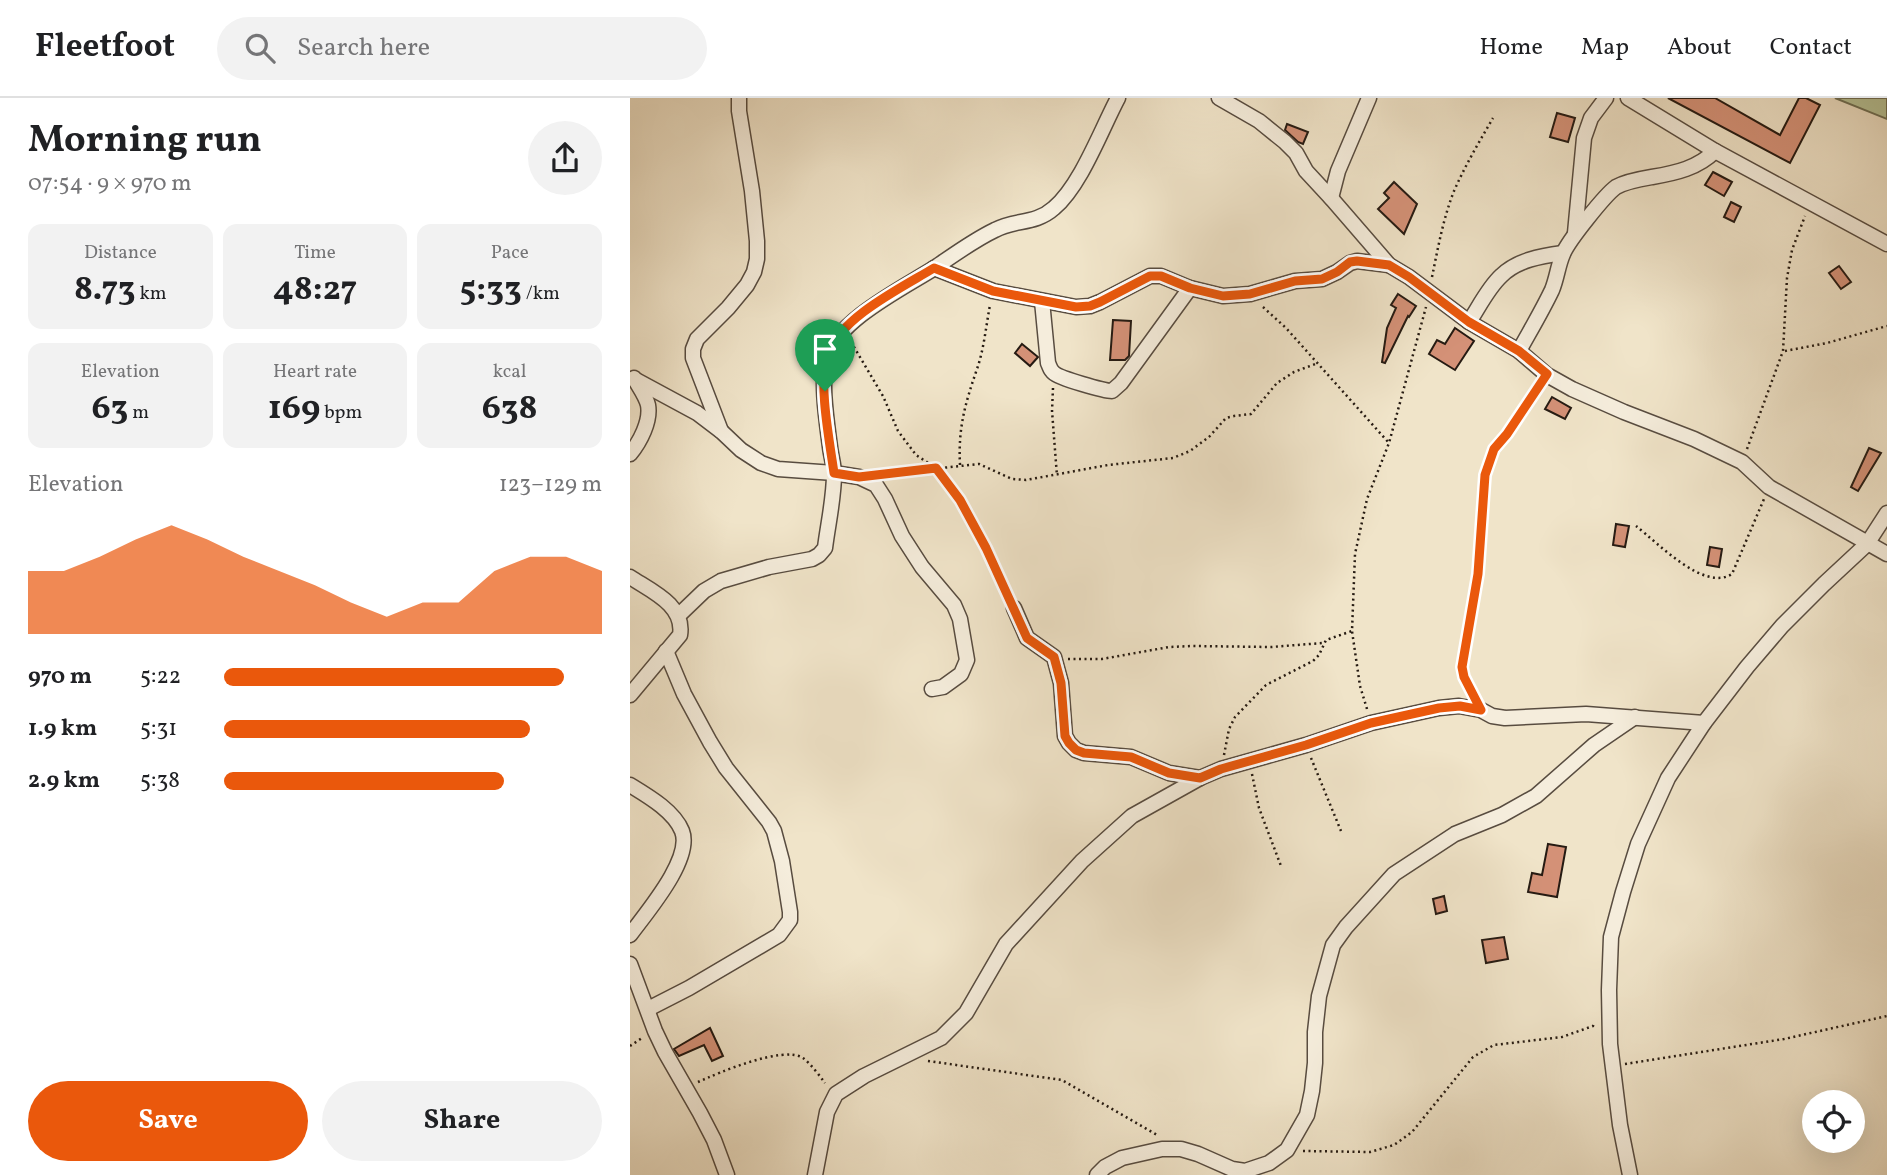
<!DOCTYPE html>
<html lang="en">
<head>
<meta charset="utf-8">
<style>
  body { margin:0; font-family:Vollkorn,serif; background:#f2f2f2; color:#202124; height:100vh; display:flex; flex-direction:column; font-size:26px; white-space:nowrap }
  * { box-sizing:border-box; margin:0 }
  p { font-size:23px; color:#757577 }
  .icon { flex:none; width:38px; height:38px; fill:none; stroke:currentColor; stroke-width:2; stroke-linecap:round; stroke-linejoin:round }
  .map { position:relative; flex:1; overflow:hidden }
  .panel { display:flex; flex-direction:column; background:#fff; width:630px }
  .panel>* { flex:none }
  .tools { position:absolute; left:1172px; top:992px; display:grid; gap:14px }
  .tools a { display:grid; place-items:center; width:63px; height:63px; border-radius:50%; background:#fff; box-shadow:0 7px 28px #0002; font-size:35px }
  .pin { position:absolute; display:grid; place-items:center; width:60px; height:60px; color:#fff; margin:-72px -30px; border-radius:50% 50% 50% 0; rotate:-45deg; box-shadow:0 0 7px #0007 }
  .pin .icon { rotate:45deg }
  .round { display:grid; place-items:center; flex:none; width:74px; height:74px; border-radius:37px; background:#f2f2f2 }
  .headline { display:flex; align-items:center; justify-content:space-between; height:119px; padding:0 28px }
  h1 { font-size:38px; font-weight:700; line-height:52px }
  .stats { display:grid; grid-template-columns:repeat(3,1fr); gap:10px; height:119px; padding:7px 28px }
  .stats div { display:grid; align-content:center; border-radius:14px; background:#f2f2f2; text-align:center }
  .stats b { font-size:35px; font-weight:700 }
  .stats small { font-size:19px; font-weight:400 }
  .stats p { font-size:19px }
  .chart { height:196px; padding:14px 28px }
  .chart p { display:flex; justify-content:space-between }
  .chart svg { width:100%; height:126px; margin-top:7px; fill:#ea580c; opacity:.7 }
  .button { display:flex; gap:14px; margin-top:auto; padding:14px 28px }
  .button a { flex:1; height:80px; border-radius:42px; background:#ea580c; color:#fff; font-size:28px; font-weight:700; line-height:80px; text-align:center }
  .button a+a { background:#f2f2f2; color:#202124 }
  ul { padding:0 28px; list-style:none; font-size:23px }
  li { display:grid; grid-template-columns:112px 84px 1fr; align-items:center; height:52px }
  li i { height:18px; border-radius:9px; background:#ea580c }
  header { display:flex; align-items:center; gap:42px; box-sizing:border-box; height:98px; padding:0 35px; background:#fff; border-bottom:2px solid #e0e0e0 }
  header strong { font-size:33px }
  nav { display:flex; gap:38px; margin-inline-start:auto; font-size:24px }
  .search { width:490px; height:63px; background:#f2f2f2; display:flex; align-items:center; gap:18px; box-sizing:border-box; padding:0 24px; border-radius:38px; color:#757577; font-size:26px }
  main { display:flex; flex:1; min-height:0 }
  .map>svg:first-child { display:block }
</style>
</head>
<body>
<header>
<strong>Fleetfoot</strong>
<div class="search"><svg class="icon" aria-label="search" viewBox="0 0 24 24"><circle cx="10" cy="10" r="6"/><path d="M15 15l6 6"/></svg>Search here</div>
<nav><a>Home</a><a>Map</a><a>About</a><a>Contact</a></nav>
</header>
<main>
<section class="panel">
<div class="headline"><div><h1>Morning run</h1><p>07:54 · 9 × 970 m</p></div><a class="round"><svg class="icon" aria-label="share" viewBox="0 0 24 24"><path d="M12 15V3M7 8l5-5 5 5M5 13v7h14v-7"/></svg></a></div>
<div class="stats">
<div><p>Distance</p><b>8.73<small> km</small></b></div>
<div><p>Time</p><b>48:27</b></div>
<div><p>Pace</p><b>5:33<small> /km</small></b></div>
</div>
<div class="stats">
<div><p>Elevation</p><b>63<small> m</small></b></div>
<div><p>Heart rate</p><b>169<small> bpm</small></b></div>
<div><p>kcal</p><b>638</b></div>
</div>
<div class="chart"><p><span>Elevation</span>123–129 m</p>
<svg viewBox="0 0 160 44" preserveAspectRatio="none"><path d="M0 44V22L10 22L20 17L30 11L40 6L50 11L60 17L70 22L80 27L90 33L100 38L110 33L120 33L130 22L140 17L150 17L160 22V44z"/></svg>
</div>
<ul>
<li><b>970 m</b>5:22<i style="width:90%"></i></li>
<li><b>1.9 km</b>5:31<i style="width:81%"></i></li>
<li><b>2.9 km</b>5:38<i style="width:74%"></i></li>
</ul>
<div class="button"><a>Save</a><a>Share</a></div>
</section>
<div class="map">
<svg width="1257" height="1077" viewBox="0 0 1257 1077">
  <rect width="100%" height="100%" fill="#f0e4c9"/>
  <filter id="stains"><feTurbulence type="fractalNoise" baseFrequency=".00286" numOctaves="4"/><feColorMatrix values="0 0 0 0 .2 0 0 0 0 .09 0 0 0 0 .02 0 0 0 .5 -.17"/></filter>
  <radialGradient id="worn" r=".72"><stop offset=".6" stop-color="#630" stop-opacity="0"/><stop offset="1" stop-color="#630" stop-opacity=".3"/></radialGradient>
  <!-- green -->
  <path fill="#b7c599" stroke="#6e7056" stroke-width="2" d="M1205,0H1257V21Z"/>
  <!-- building -->
  <g fill="#d49177" stroke="#251a12" stroke-width="2">
    <path d="M1038,0H1085L1150,37L1169,0H1176L1190,7L1160,65Z"/>
    <path d="M927,15L945,20L938,44L920,39Z"/>
    <path d="M657,26L678,34L673,46L668,44L655,32Z"/>
    <path d="M1083,74L1102,84L1094,98L1075,87Z"/>
    <path d="M764,84L787,106L774,136L748,111L759,100L754,95Z"/>
    <path d="M1101,104L1111,109L1104,124L1094,119Z"/>
    <path d="M1209,168L1221,184L1211,191L1199,175Z"/>
    <path d="M768,196L786,208L779,219L778,218L755,265L752,264L757,230L766,210L761,207Z"/>
    <path d="M483,222L501,223L499,258L495,262H480Z"/>
    <path d="M825,230L844,243L825,272L799,256L807,242L815,246Z"/>
    <path d="M392,246L408,259L400,268L385,255Z"/>
    <path d="M922,299L941,310L935,321L915,311Z"/>
    <path d="M1239,350L1251,355L1228,393L1221,389Z"/>
    <path d="M986,426L999,428L995,449L983,447Z"/>
    <path d="M1080,449L1092,451L1089,469L1077,467Z"/>
    <path d="M918,746L936,749L927,799L898,794L902,775L912,777Z"/>
    <path d="M814,798L817,813L806,816L803,801Z"/>
    <path d="M874,839L878,861L856,865L852,842Z"/>
    <path d="M80,930L93,958L82,963L74,947L49,958L44,951Z"/>
  </g>
  <g fill="none" stroke-linecap="round" stroke-linejoin="round">
    <defs>
      <g id="street">
        <path d="M589,0L629,23L655,44L666,55L676,73L701,100L759,167L779,179L839,224L889,253L917,277L942,291L994,314L1064,341L1112,364L1139,389L1257,456"/>
        <path d="M998,0L1085,53L1257,146"/>
        <path d="M701,100L708,73L739,0"/>
        <path d="M945,135L954,40L961,20L976,0"/>
        <path d="M304,170L363,193L446,209L460,208L470,204L520,178H531L560,190L593,198L620,196L665,183L692,181L707,174L720,165L727,163L759,167"/>
        <path d="M412,203L418,265C420,269 420,272 424,275C429,280 474,293 482,293L491,285L560,190"/>
        <path d="M839,224C849,209 858,190 871,178C887,162 911,158 933,155"/>
        <path d="M889,253C900,233 912,213 922,192C927,180 928,167 933,156C938,143 975,97 986,89C997,83 1010,81 1022,79C1046,75 1068,70 1085,53"/>
        <path d="M4,281L67,315L92,334L111,352L131,365L148,371L204,375L229,379L246,387L255,401L272,438L292,469L324,507L330,521L337,562L331,576L313,589L302,591"/>
        <path d="M91,333L63,260V251L67,241L98,210L117,187L124,174L127,161V143L122,93L109,13V0"/>
        <path d="M0,356C10,344 21,323 18,307C16,298 9,289 4,280"/>
        <path d="M0,479C21,493 55,507 50,537L0,597"/>
        <path d="M384,510L397,540L424,559L431,585L435,638L439,645L446,652L454,655L501,659L539,675L570,680"/>
        <path d="M49,517L74,493L91,483L139,469L182,461L189,457L195,450C198,426 204,400 204,376C204,367 201,358 200,349C197,325 190,283 197,259C207,222 275,189 306,169C325,156 344,142 365,132C385,121 405,127 424,110C451,87 471,32 488,0"/>
        <path d="M0,687C18,698 44,713 52,733C63,761 16,815 0,837"/>
        <path d="M0,866L25,933L35,954L70,1015L84,1042L97,1077"/>
        <path d="M18,911L59,890L149,837L160,822V814L152,763L144,733L139,724L96,670L80,644L54,596L36,553"/>
        <path d="M185,1077L197,1014L206,996L234,978L311,940L336,915L376,846L452,763L502,718L570,680L591,671L676,647L741,625L809,610L829,608L851,612L862,618L875,620L956,616L1074,625"/>
        <path d="M467,1077L475,1069L492,1060L532,1051H551L568,1056L602,1071L615,1073L639,1065L657,1052L677,1017L682,993L685,965V934L689,898L703,847L716,829L764,776L825,736L872,717L906,698L964,647L1005,619"/>
        <path d="M1000,1077L990,1027L980,946L979,892L981,839L993,794L1008,746L1038,680L1074,625L1117,569L1152,528L1194,486L1237,446L1257,415"/>
      </g>
    </defs>
    <!-- street casing -->
    <use href="#street" stroke="#584c40" stroke-width="17"/>
    <!-- path -->
    <g stroke="#251a12" stroke-width="2.5" stroke-dasharray="2 3.5" stroke-linecap="butt">
      <path d="M802,179C808,150 813,121 824,93C835,68 849,44 863,20"/>
      <path d="M633,209L656,230L759,345"/>
      <path d="M221,244L253,298L268,333L286,357L306,370L330,402L356,450L378,497"/>
      <path d="M1155,253L1197,245L1257,228"/>
      <path d="M423,290L422,313L427,378"/>
      <path d="M1117,351L1153,253L1157,180L1162,152L1175,118"/>
      <path d="M330,367C328,330 335,306 347,271C354,251 356,228 360,207"/>
      <path d="M255,376L349,366L382,381L396,382L478,367L543,360L560,353L579,339L596,320L604,318L621,316L647,285L664,274L688,265"/>
      <path d="M1006,428C1028,445 1074,494 1102,476L1134,401"/>
      <path d="M438,561H472L539,549L561,548L641,549L693,545"/>
      <path d="M843,597L834,580L832,561L848,476L855,377L864,351L877,336L909,288"/>
      <path d="M737,611L730,588L722,533L725,456L737,401L759,345L796,209"/>
      <path d="M594,657L599,631L605,619L636,587L683,563L689,557L696,542L722,533"/>
      <path d="M681,660L711,733"/>
      <path d="M622,676L629,710L651,768"/>
      <path d="M0,948L12,940"/>
      <path d="M298,963L432,982L527,1037"/>
      <path d="M995,966L1154,941L1257,918"/>
      <path d="M68,984C88,975 153,947 173,960C181,966 189,977 195,985"/>
      <path d="M673,1053L740,1054L764,1047L782,1034L843,959L864,947L932,939L963,928L965,924"/>
    </g>
    <!-- street -->
    <use href="#street" stroke="#f5eddc" stroke-width="14"/>
  </g>
  <g fill="none" stroke-linecap="round" stroke-linejoin="round">
    <defs>
      <path id="route" d="M727,163L759,167L779,179L839,224L889,253L917,276L877,336L864,351L855,377L848,476L832,569L834,579L851,612L830,608L809,610L741,625L676,647L591,671L570,680L539,675L501,659L454,655L446,652L439,645L435,638L431,585L424,559L397,540L356,450L330,402L306,370L229,379L204,375C200,346 188,284 197,257C211,219 271,190 304,170L363,193L446,209L460,208L470,204L520,178H531L560,190L593,198L620,196L665,183L692,181L707,174L720,164Z"/>
    </defs>
    <!-- route casing -->
    <use href="#route" stroke="#fff" stroke-width="14"/>
    <!-- route -->
    <use href="#route" stroke="#ea580c" stroke-width="9"/>
  </g>
  <rect width="100%" height="100%" filter="url(#stains)"/>
  <rect width="100%" height="100%" fill="url(#worn)"/>
</svg>
<div class="tools">
<a><svg class="icon" aria-label="locate" viewBox="0 0 24 24"><circle cx="12" cy="12" r="6"/><path d="M12 2v4M12 18v4M2 12h4M18 12h4"/></svg></a>
</div>
<div class="pin" style="left:195px;top:293px;background:#1e9e55"><svg class="icon" aria-label="arrive" viewBox="0 0 24 24"><path d="M6 21V4h12l-3 4 3 4H6"/></svg></div>
</div>
</main>
</body>
</html>
